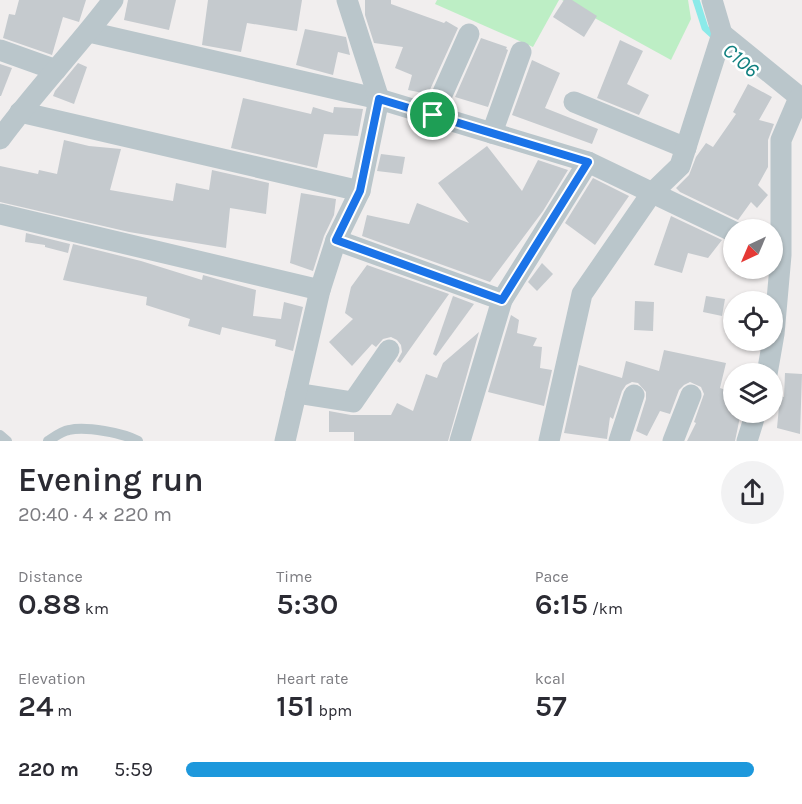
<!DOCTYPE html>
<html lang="en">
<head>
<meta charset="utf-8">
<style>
  body { margin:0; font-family:Karla,sans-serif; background:#f2f2f3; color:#2b2b33; height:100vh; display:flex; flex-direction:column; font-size:22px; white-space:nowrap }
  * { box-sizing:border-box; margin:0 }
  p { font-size:20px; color:#7c7c81 }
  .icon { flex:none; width:33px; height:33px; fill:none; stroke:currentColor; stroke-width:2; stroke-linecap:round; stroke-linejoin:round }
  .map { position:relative; height:441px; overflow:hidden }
  .details { display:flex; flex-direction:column; background:#fff; flex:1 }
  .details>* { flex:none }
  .needle { width:39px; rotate:224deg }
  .fabs { position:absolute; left:723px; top:219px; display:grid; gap:12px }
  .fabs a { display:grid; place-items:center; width:60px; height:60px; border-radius:50%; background:#fff; box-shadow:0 2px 4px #0004; font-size:30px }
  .pin { position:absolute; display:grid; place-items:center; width:51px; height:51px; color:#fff; margin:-26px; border:3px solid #fff; border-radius:50%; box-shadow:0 2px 6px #0007 }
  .round { display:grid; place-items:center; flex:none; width:63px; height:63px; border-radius:32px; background:#f2f2f3 }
  .summary { display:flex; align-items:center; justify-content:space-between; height:102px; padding:0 18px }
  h1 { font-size:33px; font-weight:600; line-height:45px }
  .stats { display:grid; grid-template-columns:repeat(3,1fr); gap:9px; height:102px; padding:6px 18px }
  .stats div { display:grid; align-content:center }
  .stats b { font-size:30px; font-weight:600 }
  .stats small { font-size:16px; font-weight:400 }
  .stats p { font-size:16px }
  ul { padding:0 18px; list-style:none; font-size:20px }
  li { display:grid; grid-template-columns:96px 72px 1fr; align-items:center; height:45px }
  li i { height:15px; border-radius:8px; background:#1d98dc }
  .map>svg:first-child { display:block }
</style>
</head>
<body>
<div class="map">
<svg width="802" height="441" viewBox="0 0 802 441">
  <rect width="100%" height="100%" fill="#f1eeee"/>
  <!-- green -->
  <g fill="#bdeec5">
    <path d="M437,0H559L533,47L435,4Z"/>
    <path d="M562,0H688L691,19L671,60Z"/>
  </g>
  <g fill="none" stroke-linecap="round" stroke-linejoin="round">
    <!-- stream -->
    <path stroke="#8beae9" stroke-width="7" d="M696,0L705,28L716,38"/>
  </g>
  <!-- building -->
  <g fill="#c5cace">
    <path d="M19,0H86L79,22L63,17L52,55L3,38L9,14L15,15Z"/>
    <path d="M128,0H176L169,30L124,20Z"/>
    <path d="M208,0H302L297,31L247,23L241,52L202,45Z"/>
    <path d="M365,0H391V4L444,23L446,21L458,28L428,94L408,90L412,75L395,68L403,47L374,43L365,15Z"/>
    <path d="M564,0H572L597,16L584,37L553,17Z"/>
    <path d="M305,29L346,37L350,55L338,52L333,75L296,65Z"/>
    <path d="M481,38L507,47L506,49L508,50L488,107L455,97Z"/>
    <path d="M620,40L643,51L627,84L649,95L639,115L597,98Z"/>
    <path d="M532,60L560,73L545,108L598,129L592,144L512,115Z"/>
    <path d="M78,63L87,67L74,104L53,96L55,91Z"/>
    <path d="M0,64L12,68L1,96H0Z"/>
    <path d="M748,84L772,97L759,120L774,124L768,140V167L758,185L768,195L757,208L751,202L738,220L680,192L676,188L689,175L696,157L706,143L713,147L736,114L733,112Z"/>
    <path d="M243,98L311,114L313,107L333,113L334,107L363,109L358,136L324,134L317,168L231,148Z"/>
    <path d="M64,140L89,146L121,149L110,190L173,201L176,183L209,190L212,170L269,183L266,214L230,208L226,248L129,232L0,202V166L38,174L39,170L57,174Z"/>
    <path d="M487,146L522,191L538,160L568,170L543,211L490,282L362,236L367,215L409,224L417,203L469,223L438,183Z"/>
    <path d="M381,154L405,157L402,174L377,171Z"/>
    <path d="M593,178L629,196L595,245L565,223Z"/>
    <path d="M301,193L336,199L334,215L324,236L313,271L290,263Z"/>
    <path d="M671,216L722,240L708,258L688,253L682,273L654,265Z"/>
    <path d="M26,233L70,244L68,253L45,247V245L25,242Z"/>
    <path d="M73,244L141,261L202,280L203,275L256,290L253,316L281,319L284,302L303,307L293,351L275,346L276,340L222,327L220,335L188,326L190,319L146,305L147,297L63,280Z"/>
    <path d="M542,263L553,274L537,291L528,282Z"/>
    <path d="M367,265L449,294L400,363L397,361L402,352L401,345L397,340L391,337L383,339L376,347L372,344L352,366L329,342L353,319L345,313L351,287Z"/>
    <path d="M453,296L474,304L436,356L433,354Z"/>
    <path d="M706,296L725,299L722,316L703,312Z"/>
    <path d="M635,301L654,302L653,331L634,330Z"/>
    <path d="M511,315L519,320L517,333L537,338L533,346L542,347L540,368L552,370L544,406L488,392Z"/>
    <path d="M479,332L448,441H354V432H329V411L351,415H391L397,403L413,411L426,374L437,378L443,363Z"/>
    <path d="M664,350L726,363L720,388L734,393V412H741L735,441H687L696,423L694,422L704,394L701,387L690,382L684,385L679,390L670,414L660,411L647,436L636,431L646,399V392L638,383L632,382L626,385L622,391L613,419L610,417L607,439L564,433L579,365L622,378L626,361L659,371Z"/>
    <path d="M785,373L802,374L800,434L777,428L780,396L784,397Z"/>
  </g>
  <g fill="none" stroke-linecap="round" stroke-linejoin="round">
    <!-- service -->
    <g stroke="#bac6cb" stroke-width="10">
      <path d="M0,435L7,441"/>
      <path d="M48,441C54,437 62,431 69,430C86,426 123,433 138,441"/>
    </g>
    <!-- minor -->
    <g stroke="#bac6cb" stroke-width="21">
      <path d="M89,32L379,99L588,162L734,232"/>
      <path d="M722,34L802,99"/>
      <path d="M0,50L56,70"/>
      <path d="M574,102L686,148"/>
      <path d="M20,112L360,191"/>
      <path d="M433,115L469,34"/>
      <path d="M492,133L521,52"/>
      <path d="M0,139C35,91 77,48 113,0"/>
      <path d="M0,214L320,290"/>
      <path d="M336,240L502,300"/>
      <path d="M767,374L774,334L781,255V140L799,98"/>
      <path d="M296,393L353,402L389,350"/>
      <path d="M285,441L320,290L336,240L360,191L379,99L347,0"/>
      <path d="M460,441L502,300L588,162"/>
      <path d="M549,441L582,294L651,194L680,166L722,34L712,0"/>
      <path d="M619,441L634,395"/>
      <path d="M673,441L691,395"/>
      <path d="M747,441L756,412"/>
    </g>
  </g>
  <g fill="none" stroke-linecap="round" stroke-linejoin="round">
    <defs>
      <path id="route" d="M379,99L588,162L502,300L336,240L360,191Z"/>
    </defs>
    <!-- route casing -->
    <use href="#route" stroke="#fff" stroke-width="12"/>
    <!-- route -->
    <use href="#route" stroke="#1a73e8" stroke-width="8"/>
  </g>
  <g text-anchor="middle" stroke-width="5" stroke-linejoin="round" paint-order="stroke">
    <!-- water labels -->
    <g font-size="21" font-style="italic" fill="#108080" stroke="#fff">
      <text transform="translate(741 60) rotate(41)" y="7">C106</text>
    </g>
  </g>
</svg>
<div class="fabs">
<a><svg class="needle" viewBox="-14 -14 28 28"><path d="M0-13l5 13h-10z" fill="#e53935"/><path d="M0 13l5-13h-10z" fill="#7c7c81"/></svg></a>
<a><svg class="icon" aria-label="locate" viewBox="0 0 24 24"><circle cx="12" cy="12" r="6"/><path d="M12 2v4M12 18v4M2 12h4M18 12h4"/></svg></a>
<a><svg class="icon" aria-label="layers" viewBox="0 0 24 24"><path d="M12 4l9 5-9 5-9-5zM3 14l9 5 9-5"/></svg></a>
</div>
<div class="pin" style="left:433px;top:115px;background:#1e9e55"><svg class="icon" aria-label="arrive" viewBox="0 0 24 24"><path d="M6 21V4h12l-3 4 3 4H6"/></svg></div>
</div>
<section class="details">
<div class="summary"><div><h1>Evening run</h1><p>20:40 · 4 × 220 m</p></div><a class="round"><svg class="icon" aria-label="share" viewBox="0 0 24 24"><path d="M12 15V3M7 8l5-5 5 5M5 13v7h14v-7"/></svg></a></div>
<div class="stats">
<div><p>Distance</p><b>0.88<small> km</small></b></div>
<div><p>Time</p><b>5:30</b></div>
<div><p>Pace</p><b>6:15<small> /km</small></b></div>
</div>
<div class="stats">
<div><p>Elevation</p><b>24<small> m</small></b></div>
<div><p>Heart rate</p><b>151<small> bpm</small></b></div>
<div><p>kcal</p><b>57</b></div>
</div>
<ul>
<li><b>220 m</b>5:59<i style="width:95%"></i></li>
</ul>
</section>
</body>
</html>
